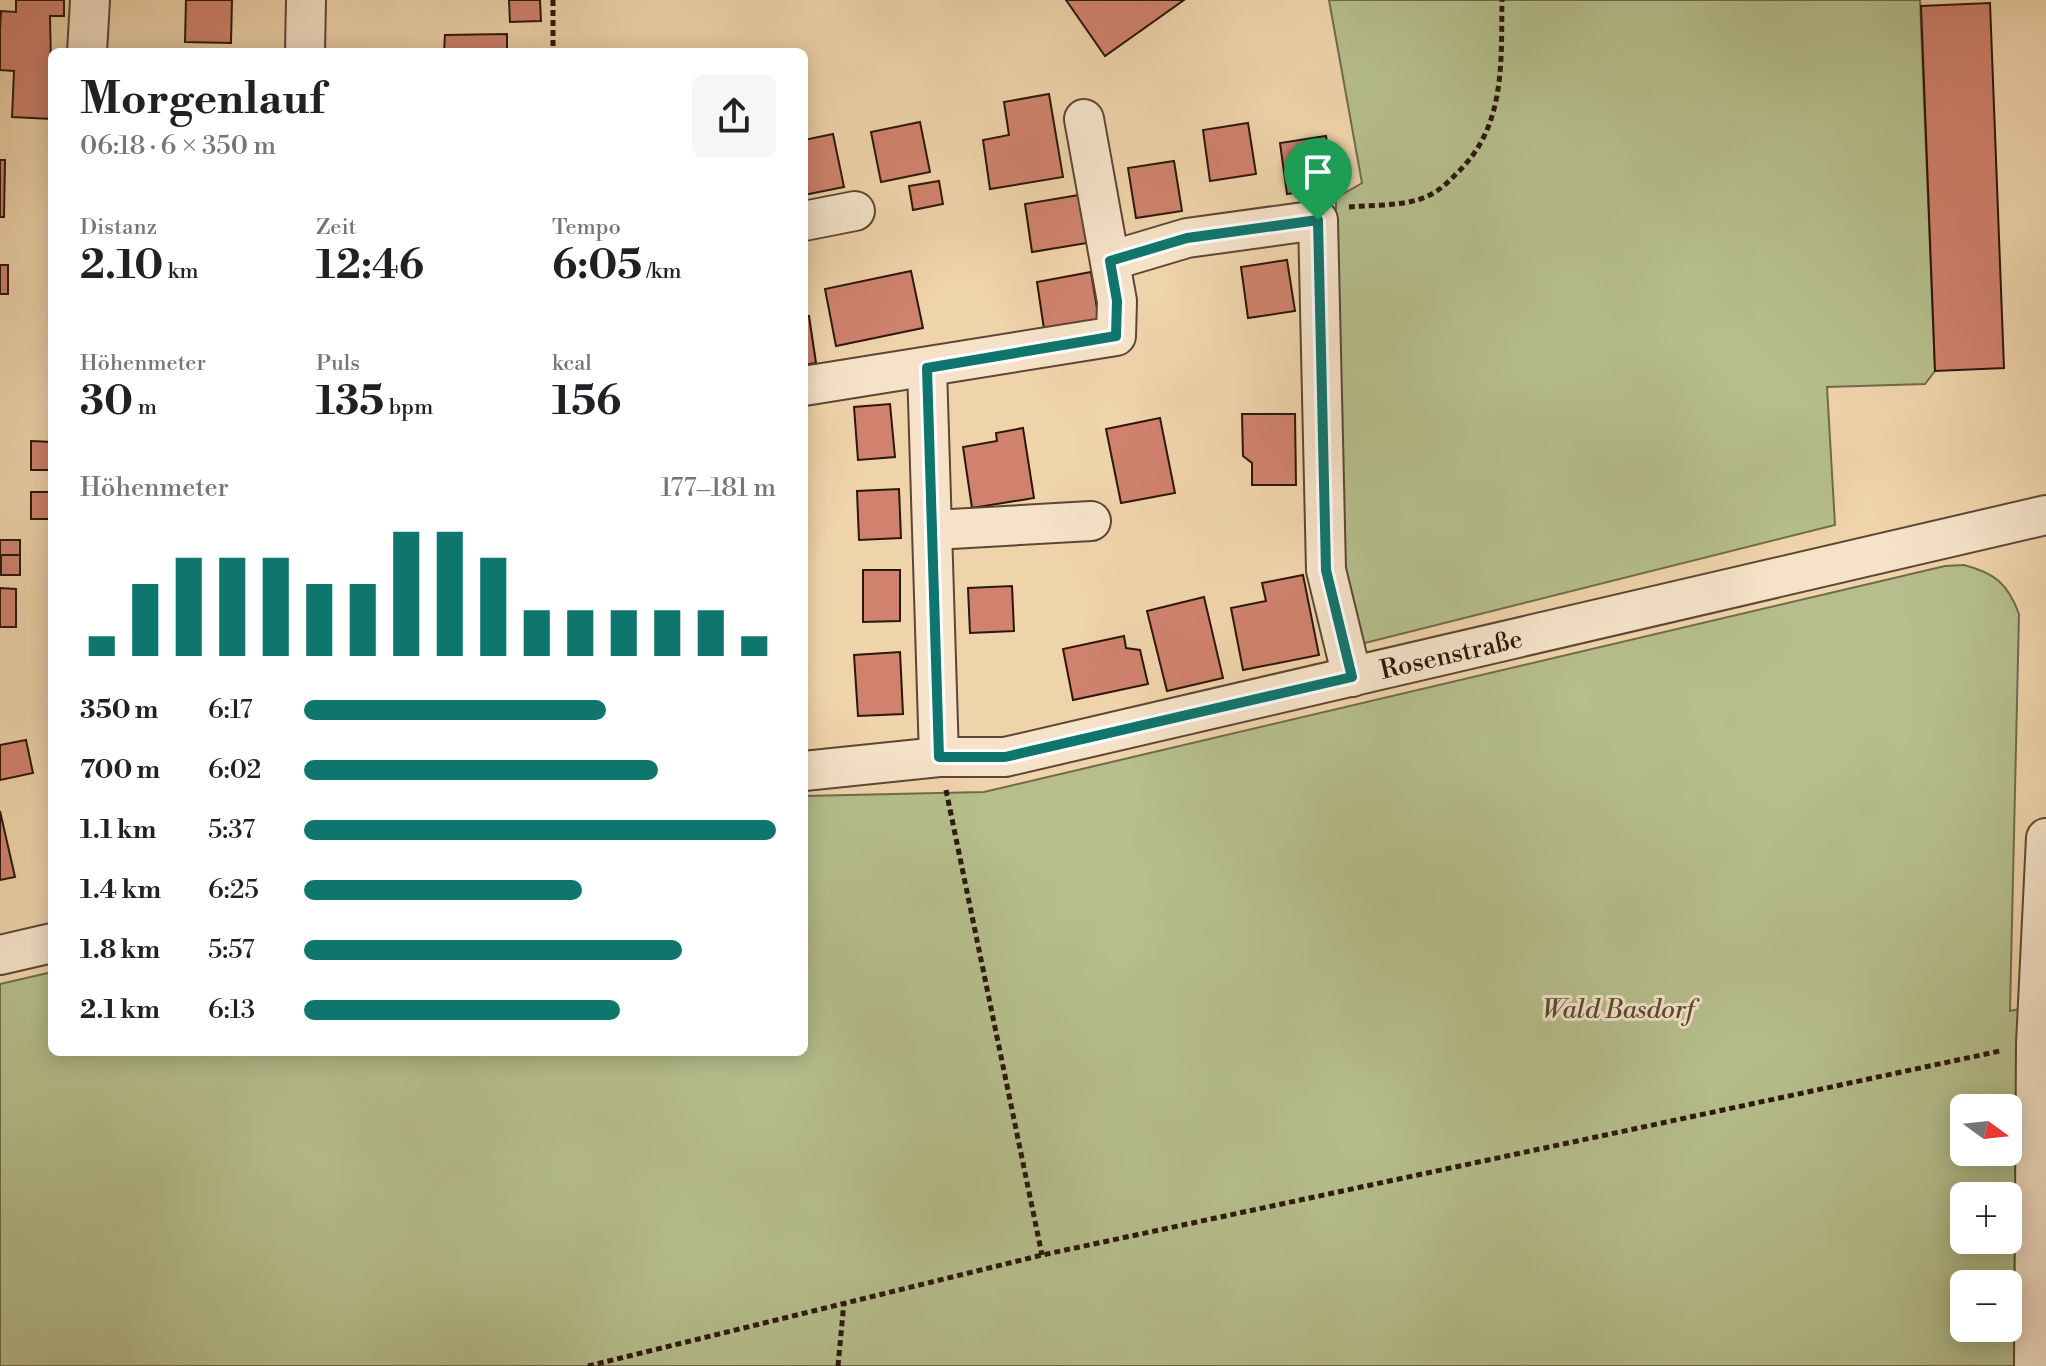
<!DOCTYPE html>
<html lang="de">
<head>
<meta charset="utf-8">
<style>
  body { margin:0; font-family:"Libre Bodoni",serif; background:#f6f6f6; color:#202124; height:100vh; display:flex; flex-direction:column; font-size:30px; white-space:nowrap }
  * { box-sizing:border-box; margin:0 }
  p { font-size:26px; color:#757577 }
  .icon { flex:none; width:44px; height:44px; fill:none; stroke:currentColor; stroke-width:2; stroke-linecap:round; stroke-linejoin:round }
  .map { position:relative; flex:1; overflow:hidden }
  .drawer { position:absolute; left:48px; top:48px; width:760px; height:1008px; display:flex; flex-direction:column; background:#fff; border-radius:12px; box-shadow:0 4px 20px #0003 }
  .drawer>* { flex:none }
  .needle { width:52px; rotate:105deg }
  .tools { position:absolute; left:1950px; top:1094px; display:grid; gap:16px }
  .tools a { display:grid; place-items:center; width:72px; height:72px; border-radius:12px; background:#fff; box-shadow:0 4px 20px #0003; font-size:40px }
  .pin { position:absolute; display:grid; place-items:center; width:68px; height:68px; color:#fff; margin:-82px -34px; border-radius:50% 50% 50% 0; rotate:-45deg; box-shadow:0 0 8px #0007 }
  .pin .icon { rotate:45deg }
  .round { display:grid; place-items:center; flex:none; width:84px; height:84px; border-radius:12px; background:#f6f6f6 }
  .summary { display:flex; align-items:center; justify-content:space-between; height:136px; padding:0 32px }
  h1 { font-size:44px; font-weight:700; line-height:60px }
  .stats { display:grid; grid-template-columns:repeat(3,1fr); gap:12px; height:136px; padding:8px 32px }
  .stats div { display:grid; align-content:center }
  .stats b { font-size:40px; font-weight:700 }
  .stats small { font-size:22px; font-weight:400 }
  .stats p { font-size:22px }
  .chart { height:224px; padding:16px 32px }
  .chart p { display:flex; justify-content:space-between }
  .chart svg { width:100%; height:144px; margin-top:8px; stroke:#0f766e; stroke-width:6 }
  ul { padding:0 32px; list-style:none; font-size:26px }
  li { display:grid; grid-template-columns:128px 96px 1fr; align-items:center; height:60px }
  li i { height:20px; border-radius:10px; background:#0f766e }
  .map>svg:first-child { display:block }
</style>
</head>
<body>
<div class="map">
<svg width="2046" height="1366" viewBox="0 0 2046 1366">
  <rect width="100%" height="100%" fill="#efd3aa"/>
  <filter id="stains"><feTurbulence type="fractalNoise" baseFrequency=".0025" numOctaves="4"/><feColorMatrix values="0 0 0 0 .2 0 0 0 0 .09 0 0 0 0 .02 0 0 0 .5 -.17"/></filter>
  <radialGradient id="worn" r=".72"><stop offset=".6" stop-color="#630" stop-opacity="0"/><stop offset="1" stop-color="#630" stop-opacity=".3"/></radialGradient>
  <!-- green -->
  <g fill="#b5be8c" stroke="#706b4c" stroke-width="2" fill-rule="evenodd">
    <path d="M1329,0H1920L1935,371L1925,384L1827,387L1835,525L1357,645L1332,517L1336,198L1362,183Z"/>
    <path d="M1964,565C1995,573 2008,584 2019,614L2010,1011L2046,1003V1366H0V984L52,972V1052H804V796L984,792L1945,566ZM1964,1108H2008V1152H1964ZM1964,1196H2008V1240H1964ZM1964,1284H2008V1328H1964Z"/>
  </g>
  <!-- building -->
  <g fill="#d0826e" stroke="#2b180c" stroke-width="2">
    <path d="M16,0H64V16H50L52,119L12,117L14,71L0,70V30L1,11L16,12Z"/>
    <path d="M186,0H232L231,43L185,42Z"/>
    <path d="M509,0H540L541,21L510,22Z"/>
    <path d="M1066,0H1184L1105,56Z"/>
    <path d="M1990,3L2004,368L1935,371L1921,6Z"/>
    <path d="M507,34V52H444L445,35Z"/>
    <path d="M1049,94L1063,177L990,189L983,140L1009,135L1004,102Z"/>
    <path d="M920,122L930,172L881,182L871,132Z"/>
    <path d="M1248,123L1256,174L1210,181L1203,130Z"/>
    <path d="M833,134L844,187L804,195V140Z"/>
    <path d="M1326,136L1334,187L1287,194L1280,143Z"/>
    <path d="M0,160H5L4,217H0Z"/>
    <path d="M1174,161L1182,211L1136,218L1128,168Z"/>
    <path d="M939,181L943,204L913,210L909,186Z"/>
    <path d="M1079,195L1087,243L1032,252L1025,204Z"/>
    <path d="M1287,260L1295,311L1248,318L1241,267Z"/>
    <rect x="0" y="265" width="8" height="29"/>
    <path d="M911,271L923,328L836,346L825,289Z"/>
    <path d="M1091,272L1099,320L1044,329L1037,282Z"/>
    <path d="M809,316L816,363L804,365V317Z"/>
    <path d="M890,404L895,457L858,460L854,407Z"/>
    <path d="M1242,414H1295L1296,485H1252V463L1243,456Z"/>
    <path d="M1160,418L1175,493L1121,503L1106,429Z"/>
    <path d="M1023,428L1034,498L972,508L963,447L997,441L996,433Z"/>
    <path d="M31,441L52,442V470H31Z"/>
    <path d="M899,489L901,538L859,540L857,491Z"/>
    <path d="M31,492H50L49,519H31Z"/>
    <rect x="0" y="540" width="20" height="15"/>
    <rect x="1" y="555" width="19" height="20"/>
    <path d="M863,570H900V621L863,622Z"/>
    <path d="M1303,575L1319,655L1243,670L1231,608L1266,601L1262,583Z"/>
    <path d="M1012,586L1014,631L970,633L968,588Z"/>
    <path d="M0,588L16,589V627H0Z"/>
    <path d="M1204,597L1223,678L1167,691L1147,611Z"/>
    <path d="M1124,636L1126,648L1140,650L1148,684L1073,700L1063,649Z"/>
    <path d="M900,652L903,714L858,716L854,655Z"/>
    <path d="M26,740L33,773L0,780V745Z"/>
    <path d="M0,811L15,877L0,880Z"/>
  </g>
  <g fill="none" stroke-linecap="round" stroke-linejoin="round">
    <defs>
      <g id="street">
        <path d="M87,52L90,0"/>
        <path d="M305,52L306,0"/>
        <path d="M804,221L855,211"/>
        <path d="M1110,261L1187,238L1318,220L1326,570L1352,677"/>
        <path d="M927,368L939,757"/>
        <path d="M804,386L1116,336L1117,301L1084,119"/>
        <path d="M934,530L1091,521"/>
        <path d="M804,771L939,757H1005L2046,515"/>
        <path d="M0,955L52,943"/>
        <path d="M2034,1366L2036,1044L2046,838"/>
      </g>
    </defs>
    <!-- street casing -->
    <use href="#street" stroke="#5c4734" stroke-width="42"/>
    <!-- path -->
    <g stroke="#2b180c" stroke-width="5" stroke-dasharray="6 4" stroke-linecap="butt">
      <path d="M553,0V52"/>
      <path d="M1349,207C1371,205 1396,206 1417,200C1433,196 1446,185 1457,173C1506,127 1501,62 1502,0"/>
      <path d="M946,790L1042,1255"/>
      <path d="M588,1366L1042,1255L2000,1051"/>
      <path d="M838,1366L844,1302"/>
    </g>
    <!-- street -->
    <use href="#street" stroke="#f5e2c8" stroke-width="38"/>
  </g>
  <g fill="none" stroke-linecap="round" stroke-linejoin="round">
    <defs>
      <path id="route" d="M1318,220L1326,570L1352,677L1005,757H939L927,368L1116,336L1117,301L1110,261L1187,238Z"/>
    </defs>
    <!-- route casing -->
    <use href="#route" stroke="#fff" stroke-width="16"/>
    <!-- route -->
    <use href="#route" stroke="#0f766e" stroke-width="10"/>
  </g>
  <g text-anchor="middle" stroke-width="6" stroke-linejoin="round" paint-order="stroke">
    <!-- street labels -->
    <g font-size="26" fill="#2b180c" stroke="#f5e2c8">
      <text transform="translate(1451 654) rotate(-13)" y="9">Rosenstraße</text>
    </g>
    <!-- park labels -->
    <g font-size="26" font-style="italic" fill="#544a32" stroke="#f5e2c8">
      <text x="1618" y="1018">Wald Basdorf</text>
    </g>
  </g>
  <rect width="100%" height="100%" filter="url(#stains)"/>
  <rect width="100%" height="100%" fill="url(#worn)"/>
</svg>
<div class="tools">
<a><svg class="needle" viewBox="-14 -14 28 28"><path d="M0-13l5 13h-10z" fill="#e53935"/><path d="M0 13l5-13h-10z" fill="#757577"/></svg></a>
<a>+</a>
<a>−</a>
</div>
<div class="pin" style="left:1318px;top:220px;background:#1e9e55"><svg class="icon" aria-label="arrive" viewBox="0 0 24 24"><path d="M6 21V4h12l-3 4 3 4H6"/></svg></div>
<section class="drawer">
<div class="summary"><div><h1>Morgenlauf</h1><p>06:18 · 6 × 350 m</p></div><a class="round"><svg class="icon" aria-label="share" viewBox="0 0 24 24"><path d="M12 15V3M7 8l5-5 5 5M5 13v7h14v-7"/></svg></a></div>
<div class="stats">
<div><p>Distanz</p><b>2.10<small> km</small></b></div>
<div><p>Zeit</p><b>12:46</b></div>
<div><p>Tempo</p><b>6:05<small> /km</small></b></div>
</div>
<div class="stats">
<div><p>Höhenmeter</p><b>30<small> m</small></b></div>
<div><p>Puls</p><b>135<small> bpm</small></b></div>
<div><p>kcal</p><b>156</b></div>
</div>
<div class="chart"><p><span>Höhenmeter</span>177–181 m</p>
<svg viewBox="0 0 160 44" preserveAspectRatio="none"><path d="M5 44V38M15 44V22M25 44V14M35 44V14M45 44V14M55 44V22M65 44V22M75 44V6M85 44V6M95 44V14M105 44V30M115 44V30M125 44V30M135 44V30M145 44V30M155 44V38"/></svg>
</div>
<ul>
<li><b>350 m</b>6:17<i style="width:64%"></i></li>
<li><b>700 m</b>6:02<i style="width:75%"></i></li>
<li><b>1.1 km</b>5:37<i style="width:100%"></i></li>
<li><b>1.4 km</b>6:25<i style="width:59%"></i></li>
<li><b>1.8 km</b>5:57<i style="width:80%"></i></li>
<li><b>2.1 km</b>6:13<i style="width:67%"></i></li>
</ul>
</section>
</div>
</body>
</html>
